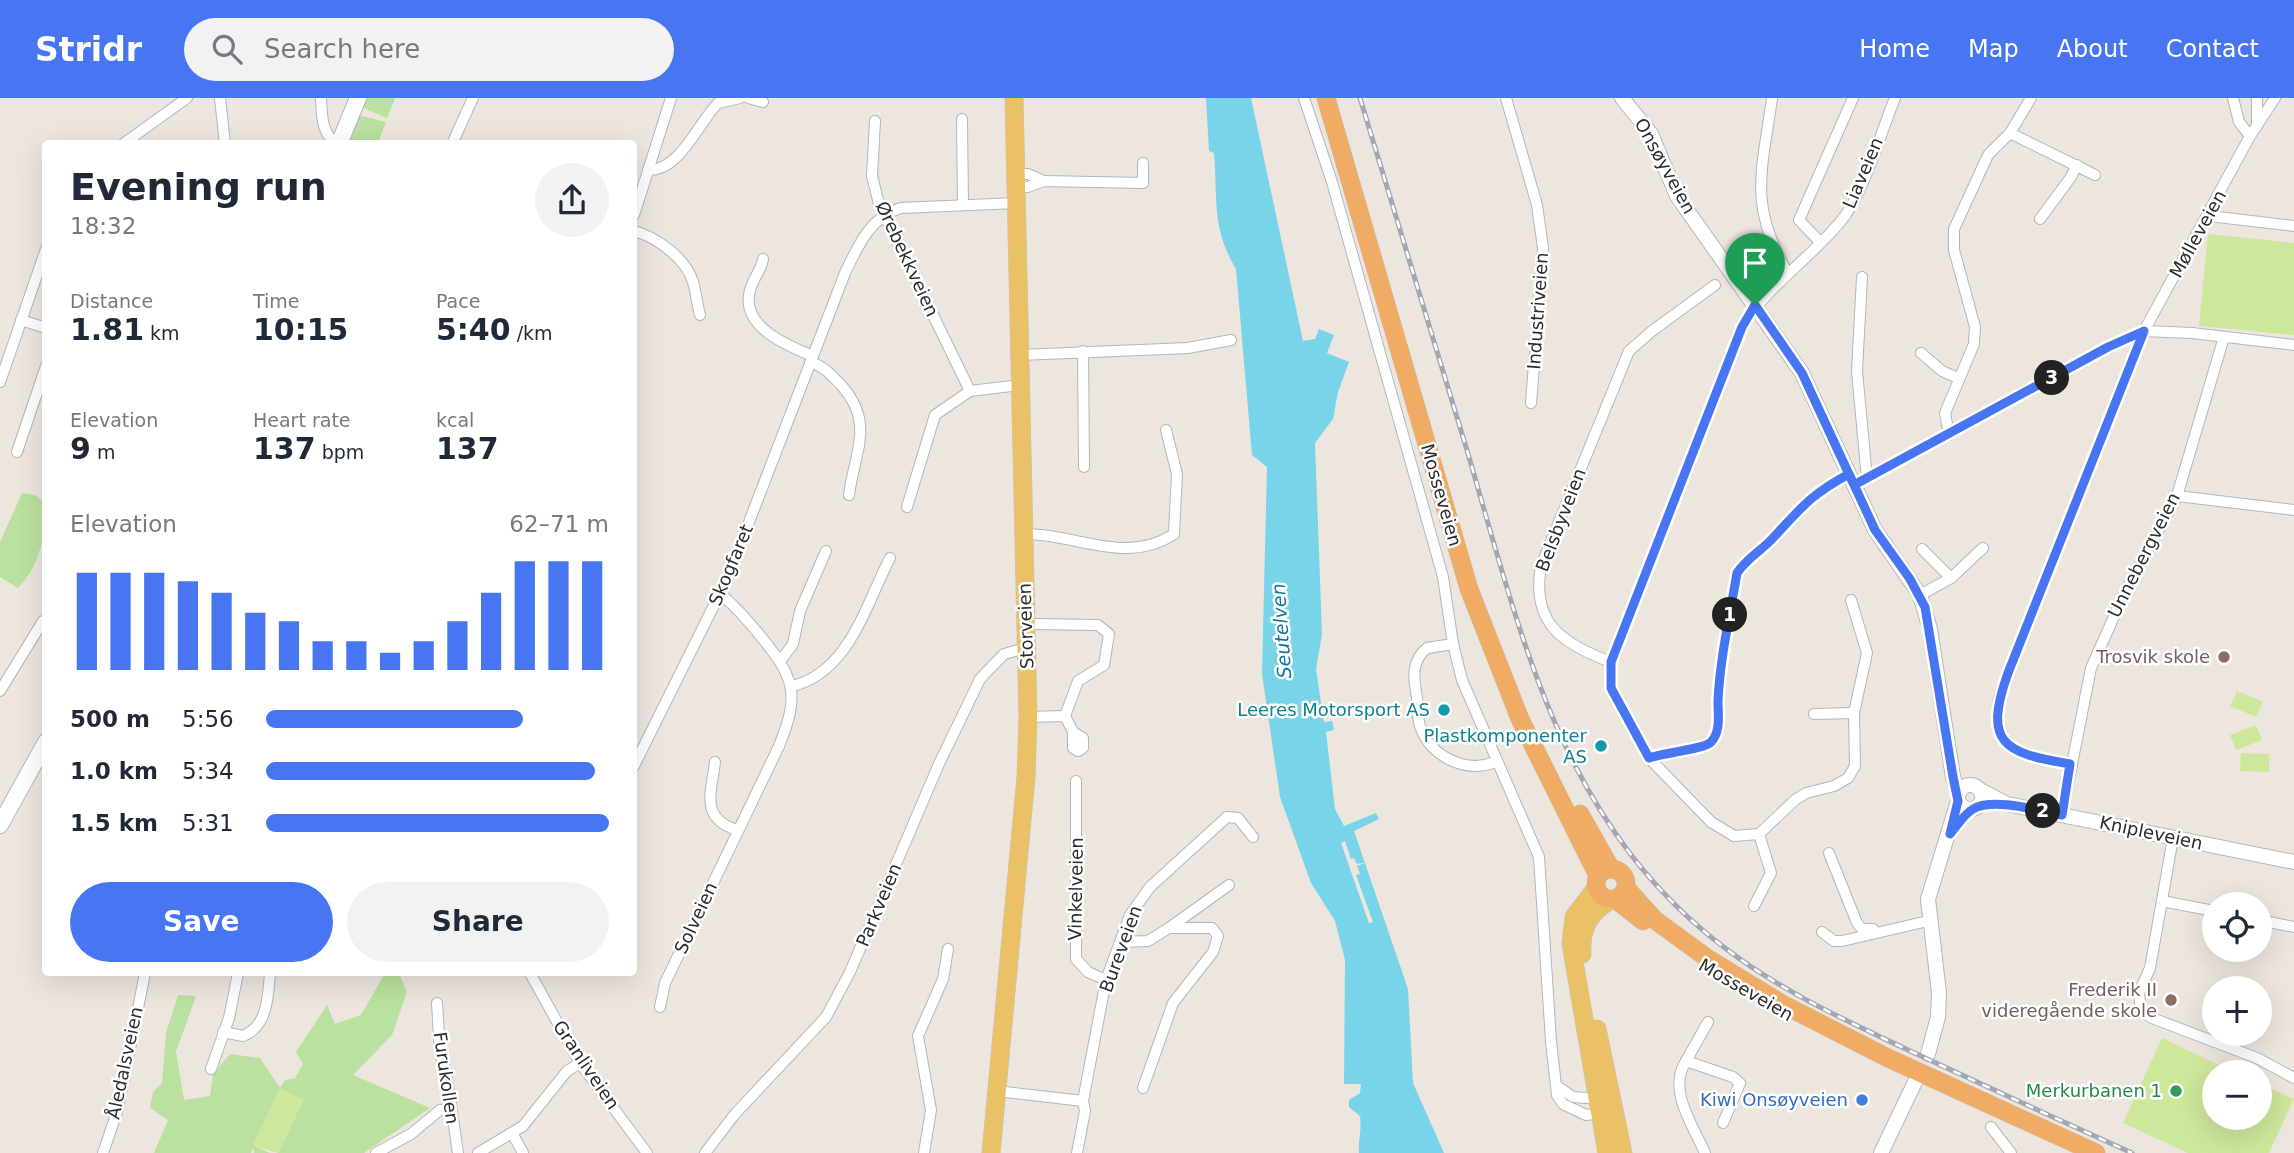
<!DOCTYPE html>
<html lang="en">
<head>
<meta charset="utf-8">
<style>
  body { margin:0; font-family:"DejaVu Sans",sans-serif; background:#f2f2f3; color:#1f2937; height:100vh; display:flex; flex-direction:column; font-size:26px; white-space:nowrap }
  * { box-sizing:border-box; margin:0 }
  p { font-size:23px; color:#747a83 }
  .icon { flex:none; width:38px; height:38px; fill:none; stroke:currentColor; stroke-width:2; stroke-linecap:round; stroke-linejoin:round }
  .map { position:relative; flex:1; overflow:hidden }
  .side { position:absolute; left:42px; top:42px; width:595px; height:836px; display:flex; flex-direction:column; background:#fff; border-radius:7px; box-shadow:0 7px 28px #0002 }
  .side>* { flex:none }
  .fabs { position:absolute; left:2202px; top:794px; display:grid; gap:14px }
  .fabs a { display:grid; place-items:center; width:70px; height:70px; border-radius:50%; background:#fff; box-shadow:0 7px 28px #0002; font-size:35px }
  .pin { position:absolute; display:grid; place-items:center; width:60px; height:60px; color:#fff; margin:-72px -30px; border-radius:50% 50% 50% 0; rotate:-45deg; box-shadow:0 0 7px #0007 }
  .pin .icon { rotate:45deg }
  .km { position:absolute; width:35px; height:35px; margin:-18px; border-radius:50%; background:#222; color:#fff; font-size:19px; line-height:35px; text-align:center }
  .round { display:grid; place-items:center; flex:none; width:74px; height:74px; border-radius:37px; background:#f2f2f3 }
  .headline { display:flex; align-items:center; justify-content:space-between; height:119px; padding:0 28px }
  h1 { font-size:38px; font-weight:600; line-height:52px }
  .stats { display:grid; grid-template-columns:repeat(3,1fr); gap:10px; height:119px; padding:7px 28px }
  .stats div { display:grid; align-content:center }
  .stats b { font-size:30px; font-weight:600 }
  .stats small { font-size:19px; font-weight:400 }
  .stats p { font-size:19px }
  .chart { height:196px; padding:14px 28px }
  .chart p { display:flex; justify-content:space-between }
  .chart svg { width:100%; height:126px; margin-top:7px; stroke:#4875f2; stroke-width:6 }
  .primary-button { display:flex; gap:14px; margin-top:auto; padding:14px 28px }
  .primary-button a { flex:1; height:80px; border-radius:42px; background:#4875f2; color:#fff; font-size:28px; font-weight:600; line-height:80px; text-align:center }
  .primary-button a+a { background:#f2f2f3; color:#1f2937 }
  ul { padding:0 28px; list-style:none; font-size:23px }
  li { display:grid; grid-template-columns:112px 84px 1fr; align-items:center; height:52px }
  li i { height:18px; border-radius:9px; background:#4875f2 }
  header { display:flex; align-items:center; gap:42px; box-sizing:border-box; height:98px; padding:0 35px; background:#4875f2; color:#fff }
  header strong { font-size:33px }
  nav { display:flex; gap:38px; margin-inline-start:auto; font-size:24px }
  .search { width:490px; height:63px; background:#f2f2f3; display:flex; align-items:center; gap:18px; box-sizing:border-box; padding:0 24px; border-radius:38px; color:#747a83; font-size:26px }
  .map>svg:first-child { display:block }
</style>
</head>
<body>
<header>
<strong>Stridr</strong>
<div class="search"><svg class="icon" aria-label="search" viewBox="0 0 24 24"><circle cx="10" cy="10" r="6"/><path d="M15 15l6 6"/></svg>Search here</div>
<nav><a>Home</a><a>Map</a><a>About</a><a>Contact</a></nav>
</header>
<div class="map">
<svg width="2294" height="1055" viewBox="0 0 2294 1055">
  <rect width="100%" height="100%" fill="#ede6df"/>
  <!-- green -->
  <g fill="#bae19f">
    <path d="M364,0H395L387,20L361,9Z"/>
    <path d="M358,17L386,24L378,45L345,46Z"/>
    <path d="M22,395L35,397L45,405C46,435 40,468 18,490L0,479V444Z"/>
    <path d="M385,875H399L407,894L392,937L353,977L430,1010L364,1055H278L303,1002L280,991L253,1047L270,1055H254L253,1049L251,1055H154L168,1022L150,1010L153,994L162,985L166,935L178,897L196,898L176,954L184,1002L210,998L213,976L230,956L260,960L280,990L285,982L295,980L303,966L296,954L327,907L335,926L361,917Z"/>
  </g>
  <!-- pitch -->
  <g fill="#cde79b">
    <path d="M2208,136L2294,145V237L2199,228Z"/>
    <path d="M2237,593L2263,604L2256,619L2230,608Z"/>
    <path d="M2256,627L2262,642L2236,652L2230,637Z"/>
    <path d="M2241,655L2269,656V674L2240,673Z"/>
    <path d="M2162,940L2236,975H2214V1020H2259V985L2294,1001L2269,1055H2188L2123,1025Z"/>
    <path d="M280,991L303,1001L278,1055L253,1047Z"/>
  </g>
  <!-- water -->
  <path fill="#78d4e9" d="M1206,0H1251L1303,243L1315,241L1319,231L1334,237L1327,255L1349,264L1338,294L1333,321L1315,345L1322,536L1316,571L1323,618L1324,624L1332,623L1334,632L1326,634L1335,711L1344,728L1376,715L1379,721L1354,733L1408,891L1413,985L1444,1055H1359C1358,1042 1362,1032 1360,1018L1349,1009V1002L1360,995L1361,986H1344L1345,862L1335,823L1311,785L1280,699L1262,576L1267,369L1252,357L1236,171C1211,129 1218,102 1214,55L1209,53Z"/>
  <!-- pier -->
  <path fill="#ede6df" d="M1345,743L1351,761L1354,760L1357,766L1367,764L1357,768L1360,776L1356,777L1373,824L1369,825L1341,745Z"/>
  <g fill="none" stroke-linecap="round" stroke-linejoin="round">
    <defs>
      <g id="minor">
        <path d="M220,0L225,46"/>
        <path d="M321,0C322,17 321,37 338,46"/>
        <path d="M748,0L763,4"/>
        <path d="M1304,0L1332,84L1443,479L1453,546L1462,582L1539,759L1551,943L1557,997L1563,1006L1586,1017L1602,1015"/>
        <path d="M1506,0L1537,107L1543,150L1531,305"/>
        <path d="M1772,0C1762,74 1748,106 1787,174"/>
        <path d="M2233,0L2239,24L2250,38"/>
        <path d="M2257,0V28"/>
        <path d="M962,21L963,106"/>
        <path d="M875,23L872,78L879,106L970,293"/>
        <path d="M2010,35L2095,77"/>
        <path d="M123,46L187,0"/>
        <path d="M452,46L473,0"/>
        <path d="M648,72C679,74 699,24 718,5L740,0"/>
        <path d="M1016,76H1028L1044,83"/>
        <path d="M1016,89H1028L1044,83L1143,85V65"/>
        <path d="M634,117L671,0"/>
        <path d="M2209,118L2294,128"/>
        <path d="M2040,121L2071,79L2077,67"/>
        <path d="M634,133C656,139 686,160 693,184C696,194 697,206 700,217"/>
        <path d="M1820,144L1799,122L1853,0"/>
        <path d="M763,161C761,174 750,184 749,197C744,230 788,248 813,258"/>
        <path d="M1862,179L1857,273L1867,381"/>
        <path d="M21,222L46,230"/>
        <path d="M1083,253L1084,369"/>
        <path d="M1921,255L1942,273L1958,280"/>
        <path d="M1020,257L1188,250L1231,242"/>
        <path d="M810,264C824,268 831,277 841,287C875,325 855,352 849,397"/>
        <path d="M0,284L46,151"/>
        <path d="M1949,337L1945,315L1974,246L1975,229L1954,152V131L1988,57L2010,35L2031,0"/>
        <path d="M17,354L46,268"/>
        <path d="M1854,387L2108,249L2144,233L2192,235L2294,247"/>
        <path d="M2177,398L2294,412"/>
        <path d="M907,409L935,317L970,293L1020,287"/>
        <path d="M1024,436C1075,435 1125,468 1174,436L1177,376L1166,332"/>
        <path d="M1922,451L1951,480"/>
        <path d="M1920,497L1951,480L1983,450"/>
        <path d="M1851,502L1867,555L1854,615L1855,668L1848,680L1834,688L1806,695L1795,702L1759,736L1734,738L1711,724L1649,660L1611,590V564L1742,229C1768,187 1810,161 1841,123C1863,97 1881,34 1895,0"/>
        <path d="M1034,526L1098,527L1109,536L1104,567L1078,583L1065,618"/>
        <path d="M1453,546L1427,550C1410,564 1414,581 1417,600C1418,609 1417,619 1420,628C1430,658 1465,676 1495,664"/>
        <path d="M781,562L793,546L800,513L826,453"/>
        <path d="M1611,564C1562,546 1531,525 1541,468L1629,253L1652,233L1715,187"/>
        <path d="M792,588C849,575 866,506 890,460"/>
        <path d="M0,593L43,523"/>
        <path d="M1814,616L1854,615"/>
        <path d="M1028,619L1065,618L1073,634V650L1078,653L1083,650V640L1073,634"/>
        <path d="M1649,660C1662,655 1705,650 1711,644C1722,634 1718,617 1718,603C1720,560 1730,517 1737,475C1747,460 1760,453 1773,440C1800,411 1812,395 1849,376"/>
        <path d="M715,664C711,696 700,720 737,732"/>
        <path d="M2070,666C2027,659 1989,655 1999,600L2144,233L2250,38L2275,0"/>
        <path d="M634,668L727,481L845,175C858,148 870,119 901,110L1016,105"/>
        <path d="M1076,683V861L1088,874L1106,882"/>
        <path d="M2062,717L2091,570L2125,494L2177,398L2224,239"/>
        <path d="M2173,740L2150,870L2139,895L2141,913L2152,920L2257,960L2294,980"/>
        <path d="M1829,755L1857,825L1862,831H1873"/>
        <path d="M2162,803L2214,813"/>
        <path d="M1754,808L1771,775L1759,736"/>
        <path d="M2259,822L2294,829"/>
        <path d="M1169,830L1229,787"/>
        <path d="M1822,834L1834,843H1842L1928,823"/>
        <path d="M1121,844L1148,843L1169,830H1212L1218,838L1213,854L1173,905L1143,990"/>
        <path d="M530,875L580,965L647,1055"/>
        <path d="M437,905L440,955L446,973L458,1055"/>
        <path d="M660,909L665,885L779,648C801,594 794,579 758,535C746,521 735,507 720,496"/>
        <path d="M223,934L243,938C268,928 268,898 270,875"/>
        <path d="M1686,963L1708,924"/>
        <path d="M211,971L229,920L238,875"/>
        <path d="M1557,988L1573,999L1602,1001"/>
        <path d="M997,993L1083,1003"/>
        <path d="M1991,1029L2011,1055"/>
        <path d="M512,1035L523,1055"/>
        <path d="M103,1055L118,1011L145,875"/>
        <path d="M376,1055L411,1036L440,1012L450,1011"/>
        <path d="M478,1055L523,1028L567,973L580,965"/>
        <path d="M705,1055L735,1016L826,919L850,874L938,668L980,581L1004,556L1026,550"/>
        <path d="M924,1055L931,1012L918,938L943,881L948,851"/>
        <path d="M1077,1055L1085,1013L1083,1003L1106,882L1130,817L1150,789L1227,719L1238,720L1253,739"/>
        <path d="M1705,1055C1693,1027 1667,992 1686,963L1733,979L1740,985L1723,1025"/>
      </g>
      <g id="tertiary">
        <path d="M1622,0L1651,36L1677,98L1802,275L1875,432L1920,497L1930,531L1953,679L1959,695"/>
        <circle cx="1970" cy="699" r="12"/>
        <path d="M1980,692L2007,706L2294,764"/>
        <path d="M1928,956L1938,919L1939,895L1928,801L1958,703"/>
        <path d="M1881,1055L1915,984"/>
      </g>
      <g id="secondary">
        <path d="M339,46L358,0"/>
        <path d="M0,727L46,644"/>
      </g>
      <g id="primary">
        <path d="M1596,790L1574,819L1571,846L1607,1055"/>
        <path d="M1582,856C1580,830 1590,814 1611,802"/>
        <path d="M1597,931L1623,1055"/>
        <path d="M991,1055L1026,679L1028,619L1014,0"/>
      </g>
      <g id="trunk">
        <path d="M1326,0L1469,491L1520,621L1598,778"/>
        <path d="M1580,716L1611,771"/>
        <circle cx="1611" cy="786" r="15"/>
        <path d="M1626,790L1655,822L1707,860L1784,907L1888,960L2096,1055"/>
        <path d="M1615,801L1643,823"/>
      </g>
    </defs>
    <!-- minor casing -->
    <use href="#minor" stroke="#b2b6bf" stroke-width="12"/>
    <!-- tertiary casing -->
    <use href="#tertiary" stroke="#b2b6bf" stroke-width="16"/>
    <!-- secondary casing -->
    <use href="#secondary" stroke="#b2b6bf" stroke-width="18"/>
    <!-- primary casing -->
    <use href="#primary" stroke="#c4c4c4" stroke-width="19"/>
    <!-- trunk casing -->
    <use href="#trunk" stroke="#c4c4c4" stroke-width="19"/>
    <!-- minor -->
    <use href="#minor" stroke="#fff" stroke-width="10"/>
    <!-- tertiary -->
    <use href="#tertiary" stroke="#fff" stroke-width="14"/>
    <!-- secondary -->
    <use href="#secondary" stroke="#fff" stroke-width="16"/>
    <!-- primary -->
    <use href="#primary" stroke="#eac167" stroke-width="18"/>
    <!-- trunk -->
    <use href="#trunk" stroke="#f0ac64" stroke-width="18"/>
    <defs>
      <path id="rail" d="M1360,0C1395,116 1431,233 1466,349C1522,538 1559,724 1725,850C1781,893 1845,922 1908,952C1983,987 2057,1021 2132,1055"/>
    </defs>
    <!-- rail casing -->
    <use href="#rail" stroke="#a2a6b5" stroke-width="5"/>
    <!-- rail -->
    <use href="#rail" stroke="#fff" stroke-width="2.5" stroke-dasharray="8" stroke-linecap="butt"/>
  </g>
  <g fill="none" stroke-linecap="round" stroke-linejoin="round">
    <defs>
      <path id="route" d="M1755,207L1742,229L1611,564V590L1649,660C1662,655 1705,651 1711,644C1721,634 1718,616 1718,603C1720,560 1730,517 1737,475C1747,460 1761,453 1773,440C1801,410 1810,397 1849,376L1875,432L1910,481L1925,509L1953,679L1958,703L1950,736C1957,728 1963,717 1973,711C1993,699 2039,713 2062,717L2070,666C2003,655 1983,645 2008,575L2144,233L2108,249L1854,387L1802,275L1755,207"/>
    </defs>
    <!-- route casing -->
    <use href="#route" stroke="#fff" stroke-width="14"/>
    <!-- route -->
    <use href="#route" stroke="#4875f2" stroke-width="9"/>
  </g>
  <!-- markers -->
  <g fill="#8d6e63" stroke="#fff" stroke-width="2.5">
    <circle cx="2224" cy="559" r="7"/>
    <circle cx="2171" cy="902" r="7"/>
  </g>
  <g fill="#0f9aa8" stroke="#fff" stroke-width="2.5">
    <circle cx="1444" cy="612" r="7"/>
    <circle cx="1601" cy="648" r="7"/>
  </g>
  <circle fill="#2e9e5b" stroke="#fff" stroke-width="2.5" cx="2176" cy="993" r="7"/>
  <circle fill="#3f7fe0" stroke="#fff" stroke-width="2.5" cx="1862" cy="1002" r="7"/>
  <g text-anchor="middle" stroke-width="5" stroke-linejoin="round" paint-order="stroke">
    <!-- street labels -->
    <g font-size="18" fill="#2c2c2c" stroke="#fff">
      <text transform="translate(1665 68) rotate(61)" y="6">Onsøyveien</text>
      <text transform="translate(1863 75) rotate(-67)" y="6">Liaveien</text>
      <text transform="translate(2198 136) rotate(-61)" y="6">Mølleveien</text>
      <text transform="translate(907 161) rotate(65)" y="6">Ørebekkveien</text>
      <text transform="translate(1538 213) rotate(-86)" y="6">Industriveien</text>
      <text transform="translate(1441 397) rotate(74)" y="6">Mosseveien</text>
      <text transform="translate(1561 422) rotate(-69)" y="6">Belsbyveien</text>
      <text transform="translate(2144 457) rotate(-63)" y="6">Unnebergveien</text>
      <text transform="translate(731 467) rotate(-67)" y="6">Skogfaret</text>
      <text transform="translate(1026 528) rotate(-92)" y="6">Storveien</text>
      <text transform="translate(2151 735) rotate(12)" y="6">Knipleveien</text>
      <text transform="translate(1076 791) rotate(-89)" y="6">Vinkelveien</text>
      <text transform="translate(879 807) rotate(-67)" y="6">Parkveien</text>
      <text transform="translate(696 820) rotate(-65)" y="6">Solveien</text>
      <text transform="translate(1121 851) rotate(-70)" y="6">Bureveien</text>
      <text transform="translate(1746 892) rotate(30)" y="6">Mosseveien</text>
      <text transform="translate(125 965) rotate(-78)" y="6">Åledalsveien</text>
      <text transform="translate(586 967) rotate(56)" y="6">Granliveien</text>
      <text transform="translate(446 980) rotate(82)" y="6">Furukollen</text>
    </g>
    <!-- education labels -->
    <g font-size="18" fill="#785e54" stroke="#fff" text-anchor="end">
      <text x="2210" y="565">Trosvik skole</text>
      <text x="2157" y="898">Frederik II<tspan x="2157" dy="21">videregående skole</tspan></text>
    </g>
    <!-- culture labels -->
    <g font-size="18" fill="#0d838f" stroke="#fff" text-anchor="end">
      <text x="1430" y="618">Leeres Motorsport AS</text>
      <text x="1587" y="644">Plastkomponenter<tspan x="1587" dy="21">AS</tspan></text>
    </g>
    <!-- leisure labels -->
    <g font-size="18" fill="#27864d" stroke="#fff" text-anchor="end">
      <text x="2162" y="999">Merkurbanen 1</text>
    </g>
    <!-- shop labels -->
    <g font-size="18" fill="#366cbe" stroke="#fff" text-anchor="end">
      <text x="1848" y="1008">Kiwi Onsøyveien</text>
    </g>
    <!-- water labels -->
    <g font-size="19" font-style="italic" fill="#147598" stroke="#fff">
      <text transform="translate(1281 533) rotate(-94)" y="7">Seutelven</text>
    </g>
  </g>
</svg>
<div class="fabs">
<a><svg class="icon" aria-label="locate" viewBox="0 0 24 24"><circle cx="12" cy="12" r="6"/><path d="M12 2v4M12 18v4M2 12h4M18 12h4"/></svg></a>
<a>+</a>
<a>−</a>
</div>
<div class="pin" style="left:1755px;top:207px;background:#1e9e55"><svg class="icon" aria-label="arrive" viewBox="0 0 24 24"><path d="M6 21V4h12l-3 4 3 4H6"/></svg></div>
<b class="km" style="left:1730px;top:517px">1</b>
<b class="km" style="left:2043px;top:713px">2</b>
<b class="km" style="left:2052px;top:280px">3</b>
<section class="side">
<div class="headline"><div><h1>Evening run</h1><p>18:32</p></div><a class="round"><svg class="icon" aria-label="share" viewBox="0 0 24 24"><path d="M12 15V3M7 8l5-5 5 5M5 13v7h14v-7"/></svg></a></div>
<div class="stats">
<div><p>Distance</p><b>1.81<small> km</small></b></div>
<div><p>Time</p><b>10:15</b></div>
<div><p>Pace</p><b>5:40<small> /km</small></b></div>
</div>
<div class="stats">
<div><p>Elevation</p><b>9<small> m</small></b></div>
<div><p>Heart rate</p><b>137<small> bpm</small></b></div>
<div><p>kcal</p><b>137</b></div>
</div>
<div class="chart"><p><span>Elevation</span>62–71 m</p>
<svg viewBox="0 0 160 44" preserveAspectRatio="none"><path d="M5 44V10M15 44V10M25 44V10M35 44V13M45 44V17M55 44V24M65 44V27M75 44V34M85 44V34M95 44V38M105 44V34M115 44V27M125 44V17M135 44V6M145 44V6M155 44V6"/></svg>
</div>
<ul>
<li><b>500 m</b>5:56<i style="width:75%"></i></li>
<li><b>1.0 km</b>5:34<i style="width:96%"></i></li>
<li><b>1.5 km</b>5:31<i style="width:100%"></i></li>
</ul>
<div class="primary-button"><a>Save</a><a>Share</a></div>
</section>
</div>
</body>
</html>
